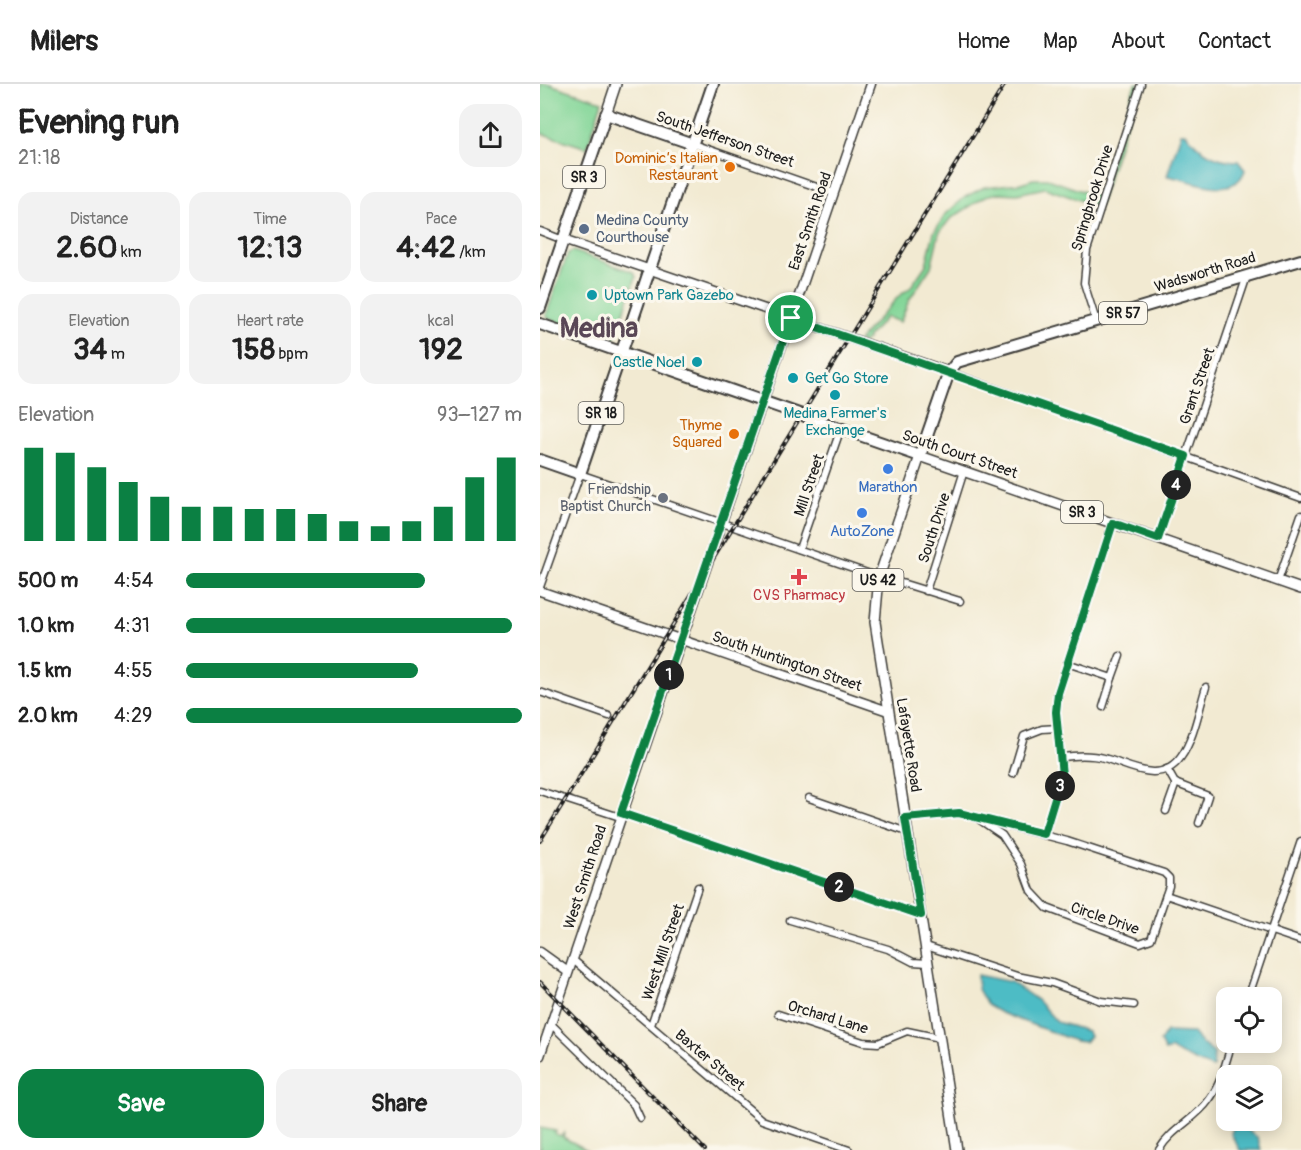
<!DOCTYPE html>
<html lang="en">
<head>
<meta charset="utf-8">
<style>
  body { margin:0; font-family:Pangolin,sans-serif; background:#f2f2f2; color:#222; height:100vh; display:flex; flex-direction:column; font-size:22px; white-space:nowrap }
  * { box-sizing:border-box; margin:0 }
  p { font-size:20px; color:#767676 }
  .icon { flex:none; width:33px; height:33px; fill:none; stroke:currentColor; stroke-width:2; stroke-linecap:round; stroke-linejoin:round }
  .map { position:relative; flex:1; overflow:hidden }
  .drawer { display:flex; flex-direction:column; background:#fff; width:540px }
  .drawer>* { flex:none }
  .fabs { position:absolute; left:676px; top:903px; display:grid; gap:12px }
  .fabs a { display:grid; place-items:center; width:66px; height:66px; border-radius:12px; background:#fff; box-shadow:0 3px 15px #0003; font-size:30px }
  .pin { position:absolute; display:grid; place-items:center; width:51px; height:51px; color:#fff; margin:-26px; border:3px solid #fff; border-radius:50%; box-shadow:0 2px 6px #0007 }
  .km { position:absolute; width:30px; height:30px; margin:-15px; border-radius:50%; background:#222; color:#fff; font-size:16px; line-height:30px; text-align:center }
  .round { display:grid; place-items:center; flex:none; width:63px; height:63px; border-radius:18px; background:#f2f2f2 }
  .head { display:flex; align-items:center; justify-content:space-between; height:102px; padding:0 18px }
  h1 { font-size:33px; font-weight:700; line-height:45px }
  .metrics { display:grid; grid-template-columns:repeat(3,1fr); gap:9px; height:102px; padding:6px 18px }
  .metrics div { display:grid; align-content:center; border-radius:15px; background:#f2f2f2; text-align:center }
  .metrics b { font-size:30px; font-weight:700 }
  .metrics small { font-size:16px; font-weight:400 }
  .metrics p { font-size:16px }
  .chart { height:168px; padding:12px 18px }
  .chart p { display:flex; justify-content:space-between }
  .chart svg { width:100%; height:108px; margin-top:6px; stroke:#0b8043; stroke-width:6 }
  .cta { display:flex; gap:12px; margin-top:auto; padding:12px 18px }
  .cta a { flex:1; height:69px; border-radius:18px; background:#0b8043; color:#fff; font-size:24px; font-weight:700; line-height:69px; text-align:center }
  .cta a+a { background:#f2f2f2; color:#222 }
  ul { padding:0 18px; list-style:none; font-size:20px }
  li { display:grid; grid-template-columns:96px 72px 1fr; align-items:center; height:45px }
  li i { height:15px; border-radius:8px; background:#0b8043 }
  header { display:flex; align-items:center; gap:36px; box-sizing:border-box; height:84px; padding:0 30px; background:#fff; border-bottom:2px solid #e0e0e0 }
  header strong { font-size:28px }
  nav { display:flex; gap:33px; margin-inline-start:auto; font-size:21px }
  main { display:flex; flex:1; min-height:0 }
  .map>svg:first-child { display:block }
</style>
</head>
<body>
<header>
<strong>Milers</strong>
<nav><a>Home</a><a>Map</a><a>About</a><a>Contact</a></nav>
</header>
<main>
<section class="drawer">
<div class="head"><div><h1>Evening run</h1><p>21:18</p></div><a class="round"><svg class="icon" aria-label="share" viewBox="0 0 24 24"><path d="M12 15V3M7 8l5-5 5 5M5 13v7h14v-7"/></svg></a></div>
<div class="metrics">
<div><p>Distance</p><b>2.60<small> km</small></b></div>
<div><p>Time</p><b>12:13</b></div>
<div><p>Pace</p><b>4:42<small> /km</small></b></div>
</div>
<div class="metrics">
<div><p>Elevation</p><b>34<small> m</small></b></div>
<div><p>Heart rate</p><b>158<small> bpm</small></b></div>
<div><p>kcal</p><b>192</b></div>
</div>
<div class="chart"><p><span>Elevation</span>93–127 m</p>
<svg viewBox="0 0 160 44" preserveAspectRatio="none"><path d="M5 44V6M15 44V8M25 44V14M35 44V20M45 44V26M55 44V30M65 44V30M75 44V31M85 44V31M95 44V33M105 44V36M115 44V38M125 44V36M135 44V30M145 44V18M155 44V10"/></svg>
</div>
<ul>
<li><b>500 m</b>4:54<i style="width:71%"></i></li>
<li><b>1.0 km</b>4:31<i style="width:97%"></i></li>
<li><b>1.5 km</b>4:55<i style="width:69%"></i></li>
<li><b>2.0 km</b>4:29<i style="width:100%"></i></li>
</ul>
<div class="cta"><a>Save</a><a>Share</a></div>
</section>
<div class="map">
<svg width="761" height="1066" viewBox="0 0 761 1066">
  <rect width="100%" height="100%" fill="#fbf7ec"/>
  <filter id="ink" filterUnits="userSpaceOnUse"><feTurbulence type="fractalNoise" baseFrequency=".0167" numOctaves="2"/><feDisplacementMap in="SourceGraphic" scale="12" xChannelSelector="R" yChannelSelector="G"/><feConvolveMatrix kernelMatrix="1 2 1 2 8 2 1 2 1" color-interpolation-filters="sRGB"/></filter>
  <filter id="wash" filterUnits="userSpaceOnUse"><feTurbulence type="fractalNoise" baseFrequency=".008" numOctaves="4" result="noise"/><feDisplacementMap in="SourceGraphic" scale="24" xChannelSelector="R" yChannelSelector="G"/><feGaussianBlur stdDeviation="1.35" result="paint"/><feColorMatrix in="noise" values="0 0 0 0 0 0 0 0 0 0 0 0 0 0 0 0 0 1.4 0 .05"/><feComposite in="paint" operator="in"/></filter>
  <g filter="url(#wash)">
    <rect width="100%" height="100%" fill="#f2ead2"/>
    <!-- green -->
    <g fill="#83d698" stroke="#50795a" stroke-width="1.5">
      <path d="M0,0H9L62,17L47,64L0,49Z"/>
      <path d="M595,0H599L559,123L505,104L477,110L459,109L446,112L410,135L399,149L391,183L369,216L360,238L346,233L323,259L318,257L359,212L370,204L386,181L394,148L406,130L425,113L444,103L481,99L493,95H508L559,113Z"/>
      <path d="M33,167L94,188L96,193L75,254L71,256L9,235L6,231L28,169Z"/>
      <path d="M0,1044L16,1047L15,1050L21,1052L24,1049L23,1053L47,1066H0Z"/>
    </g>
    <!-- water -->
    <g fill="#4ebcc5" stroke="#356c70" stroke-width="1.5">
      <path d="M641,49H646C659,67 675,77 698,77L705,86C694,118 650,95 627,92Z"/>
      <path d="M437,891L471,898L497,916L517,938L547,947L550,952L545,958L535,957L461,929L447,921L438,905Z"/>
      <path d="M626,948L653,949L661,959L674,969L673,984C670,984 634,968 631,965L625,967L620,958Z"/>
      <path d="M701,1041L718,1054L721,1066H700L691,1050L693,1044Z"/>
    </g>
  </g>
  <g filter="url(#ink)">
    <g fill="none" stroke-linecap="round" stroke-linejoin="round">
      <defs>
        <g id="street">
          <path d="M153,60L294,109"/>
          <path d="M0,147L23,156"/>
          <path d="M556,237L544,199L547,166L601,0"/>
          <path d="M409,288L761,414"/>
          <path d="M618,455L707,192"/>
          <path d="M259,465L301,344"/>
          <path d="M339,492L420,517"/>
          <path d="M738,497L761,431"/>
          <path d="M0,503L40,390L339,493"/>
          <path d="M386,507L424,387"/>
          <path d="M527,579L572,594L580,572"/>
          <path d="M0,608L69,632"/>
          <path d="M563,623L572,594"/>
          <path d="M522,673C536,671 550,670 564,674C589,681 621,702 641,673C654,655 659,625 666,603"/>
          <path d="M627,685L635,699L668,712L659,739"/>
          <path d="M473,689L484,652L502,645L518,644"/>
          <path d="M0,707L80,733"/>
          <path d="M269,714L367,748"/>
          <path d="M626,727L636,699"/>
          <path d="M81,729L381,831"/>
          <path d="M365,734L419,729L527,757L624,789L629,794V802L611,855L600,859L507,824L491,807L481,780L462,751L440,736"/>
          <path d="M504,751L522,691L516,628L518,609L573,439"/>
          <path d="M626,811L761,857"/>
          <path d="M250,836L348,865L373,878L388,879"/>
          <path d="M386,862L477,892L512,899L561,917L594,921"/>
          <path d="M32,875L222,1036L309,1066"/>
          <path d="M708,914L761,757"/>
          <path d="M238,930L323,958L338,959L367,947L400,954"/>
          <path d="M11,940L94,1021L100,1034"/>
          <path d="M111,941L158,803"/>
          <path d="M619,1066C632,1044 655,1036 669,1016C681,1000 686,978 692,958"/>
        </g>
        <g id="secondary">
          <path d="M23,156L409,288"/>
          <path d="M0,507L348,627"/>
          <path d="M0,868L28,888"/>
          <path d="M0,972L331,0"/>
        </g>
        <g id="primary">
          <path d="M66,30L76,0"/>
          <path d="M417,1066L335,538L339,493L380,372L761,505"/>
        </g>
        <g id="highway">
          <path d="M0,224L66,30L153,60"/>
          <path d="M0,240L380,372L409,288L417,278L761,176"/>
          <path d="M0,376L40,390L173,0"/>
        </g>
      </defs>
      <!-- street casing -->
      <use href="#street" stroke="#3c3b37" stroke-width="9"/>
      <!-- secondary casing -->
      <use href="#secondary" stroke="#3c3b37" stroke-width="11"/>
      <!-- primary casing -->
      <use href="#primary" stroke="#3c3b37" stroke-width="12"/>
      <!-- highway casing -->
      <use href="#highway" stroke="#3c3b37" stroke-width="14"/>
      <!-- street -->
      <use href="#street" stroke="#fff" stroke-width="6"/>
      <!-- secondary -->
      <use href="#secondary" stroke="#fff" stroke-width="8"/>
      <!-- primary -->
      <use href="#primary" stroke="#fff" stroke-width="9"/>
      <!-- highway -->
      <use href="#highway" stroke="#fff" stroke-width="10"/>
      <defs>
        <g id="rail">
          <path d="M0,757L465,0"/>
          <path d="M0,898L165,1066"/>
        </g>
      </defs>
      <!-- rail casing -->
      <use href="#rail" stroke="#1c1c1c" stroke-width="4"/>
      <!-- rail -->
      <use href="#rail" stroke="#fbf7ec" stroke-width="1.5" stroke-dasharray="4.5" stroke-linecap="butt"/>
    </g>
  </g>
  <g fill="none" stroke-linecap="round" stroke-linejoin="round" filter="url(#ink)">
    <defs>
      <path id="route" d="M251,234L646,372L618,455L573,439L518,609L516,628L522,691L504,750L419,729L365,734L381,831L81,729Z"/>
    </defs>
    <!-- route casing -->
    <use href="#route" stroke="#fff" stroke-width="12"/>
    <!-- route -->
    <use href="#route" stroke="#0b8043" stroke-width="8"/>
  </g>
  <!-- markers -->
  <g fill="#e8710a" stroke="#fbf7ec" stroke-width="2">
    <circle cx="190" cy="83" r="6"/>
    <circle cx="194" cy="350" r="6"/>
  </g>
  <circle fill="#5c6f8a" stroke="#fbf7ec" stroke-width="2" cx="44" cy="145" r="6"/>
  <g fill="#0f9aa8" stroke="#fbf7ec" stroke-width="2">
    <circle cx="52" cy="211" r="6"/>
    <circle cx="157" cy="278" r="6"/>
    <circle cx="253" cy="294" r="6"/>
    <circle cx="295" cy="311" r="6"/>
  </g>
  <g fill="#3f7fe0" stroke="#fbf7ec" stroke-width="2">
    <circle cx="348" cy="385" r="6"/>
    <circle cx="322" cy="429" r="6"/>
  </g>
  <circle fill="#6b7280" stroke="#fbf7ec" stroke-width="2" cx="123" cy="414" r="6"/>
  <path fill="#e0444e" stroke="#fbf7ec" stroke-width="2" d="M256 484h6v6h6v6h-6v6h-6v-6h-6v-6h6z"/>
  <g text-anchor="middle" stroke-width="6" stroke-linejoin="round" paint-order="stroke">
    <!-- shield labels -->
    <g fill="#fbf7ec" stroke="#5f5e5a" stroke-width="1.5">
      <rect x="23" y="82" width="42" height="22" rx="4.5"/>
      <rect x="559" y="218" width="48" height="22" rx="4.5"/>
      <rect x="38.5" y="318" width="45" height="22" rx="4.5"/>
      <rect x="521" y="417" width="42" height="22" rx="4.5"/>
      <rect x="312.5" y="485" width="51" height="22" rx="4.5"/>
    </g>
    <g font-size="14" font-weight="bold" fill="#1c1c1c">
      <text x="44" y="98">SR 3</text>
      <text x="583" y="234">SR 57</text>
      <text x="61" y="334">SR 18</text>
      <text x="542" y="433">SR 3</text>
      <text x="338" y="501">US 42</text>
    </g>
    <!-- street labels -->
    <g font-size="15" fill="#1c1c1c" stroke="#fbf7ec">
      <text transform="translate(185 55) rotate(19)" y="5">South Jefferson Street</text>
      <text transform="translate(552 114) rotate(-73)" y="5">Springbrook Drive</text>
      <text transform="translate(270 137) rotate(-71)" y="5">East Smith Road</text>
      <text transform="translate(665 188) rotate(-17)" y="5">Wadsworth Road</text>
      <text transform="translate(657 302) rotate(-71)" y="5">Grant Street</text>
      <text transform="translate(420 370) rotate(19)" y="5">South Court Street</text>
      <text transform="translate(269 401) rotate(-71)" y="5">Mill Street</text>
      <text transform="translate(394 444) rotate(-72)" y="5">South Drive</text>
      <text transform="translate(247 577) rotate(19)" y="5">South Huntington Street</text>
      <text transform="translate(369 661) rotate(81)" y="5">Lafayette Road</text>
      <text transform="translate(45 793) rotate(-72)" y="5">West Smith Road</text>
      <text transform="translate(565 834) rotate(19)" y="5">Circle Drive</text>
      <text transform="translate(123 868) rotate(-71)" y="5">West Mill Street</text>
      <text transform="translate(288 933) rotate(17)" y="5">Orchard Lane</text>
      <text transform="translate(170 976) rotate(40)" y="5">Baxter Street</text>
    </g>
    <!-- food labels -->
    <g font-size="15" fill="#c56008" stroke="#fbf7ec" text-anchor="end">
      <text x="178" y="79">Dominic’s Italian<tspan x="178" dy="17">Restaurant</tspan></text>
      <text x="182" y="346">Thyme<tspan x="182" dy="17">Squared</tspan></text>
    </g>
    <!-- service labels -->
    <g font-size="15" fill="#4e5e75" stroke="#fbf7ec" text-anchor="start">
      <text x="56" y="141">Medina County<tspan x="56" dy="17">Courthouse</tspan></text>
    </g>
    <!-- culture labels -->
    <g font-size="15" fill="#0d838f" stroke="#fbf7ec" text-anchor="start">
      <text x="64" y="216">Uptown Park Gazebo</text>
      <text x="145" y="283" text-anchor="end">Castle Noel</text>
      <text x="265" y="299">Get Go Store</text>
      <text x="295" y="334" text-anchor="middle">Medina Farmer's<tspan x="295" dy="17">Exchange</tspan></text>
    </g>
    <!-- shop labels -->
    <g font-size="15" fill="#366cbe" stroke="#fbf7ec">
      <text x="348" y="408">Marathon</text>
      <text x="322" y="452">AutoZone</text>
    </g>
    <!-- worship labels -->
    <g font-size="15" fill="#5b616d" stroke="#fbf7ec" text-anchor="end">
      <text x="111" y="410">Friendship<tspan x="111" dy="17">Baptist Church</tspan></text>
    </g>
    <!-- health labels -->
    <g font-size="15" fill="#be3a42" stroke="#fbf7ec">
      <text x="259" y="516">CVS Pharmacy</text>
    </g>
    <!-- town labels -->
    <g font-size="27" font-weight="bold" fill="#5a4756" stroke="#fbf7ec">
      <text x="59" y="253">Medina</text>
    </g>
  </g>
</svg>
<div class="fabs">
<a><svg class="icon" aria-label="locate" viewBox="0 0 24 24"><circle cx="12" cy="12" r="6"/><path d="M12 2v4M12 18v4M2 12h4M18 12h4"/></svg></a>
<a><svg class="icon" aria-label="layers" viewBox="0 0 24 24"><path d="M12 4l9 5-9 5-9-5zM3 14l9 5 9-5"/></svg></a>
</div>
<div class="pin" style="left:251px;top:234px;background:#1e9e55"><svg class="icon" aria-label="arrive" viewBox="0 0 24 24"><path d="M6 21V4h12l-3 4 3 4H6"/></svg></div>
<b class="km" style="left:129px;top:591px">1</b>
<b class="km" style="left:299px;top:803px">2</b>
<b class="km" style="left:520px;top:702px">3</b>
<b class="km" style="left:636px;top:401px">4</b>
</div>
</main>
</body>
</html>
